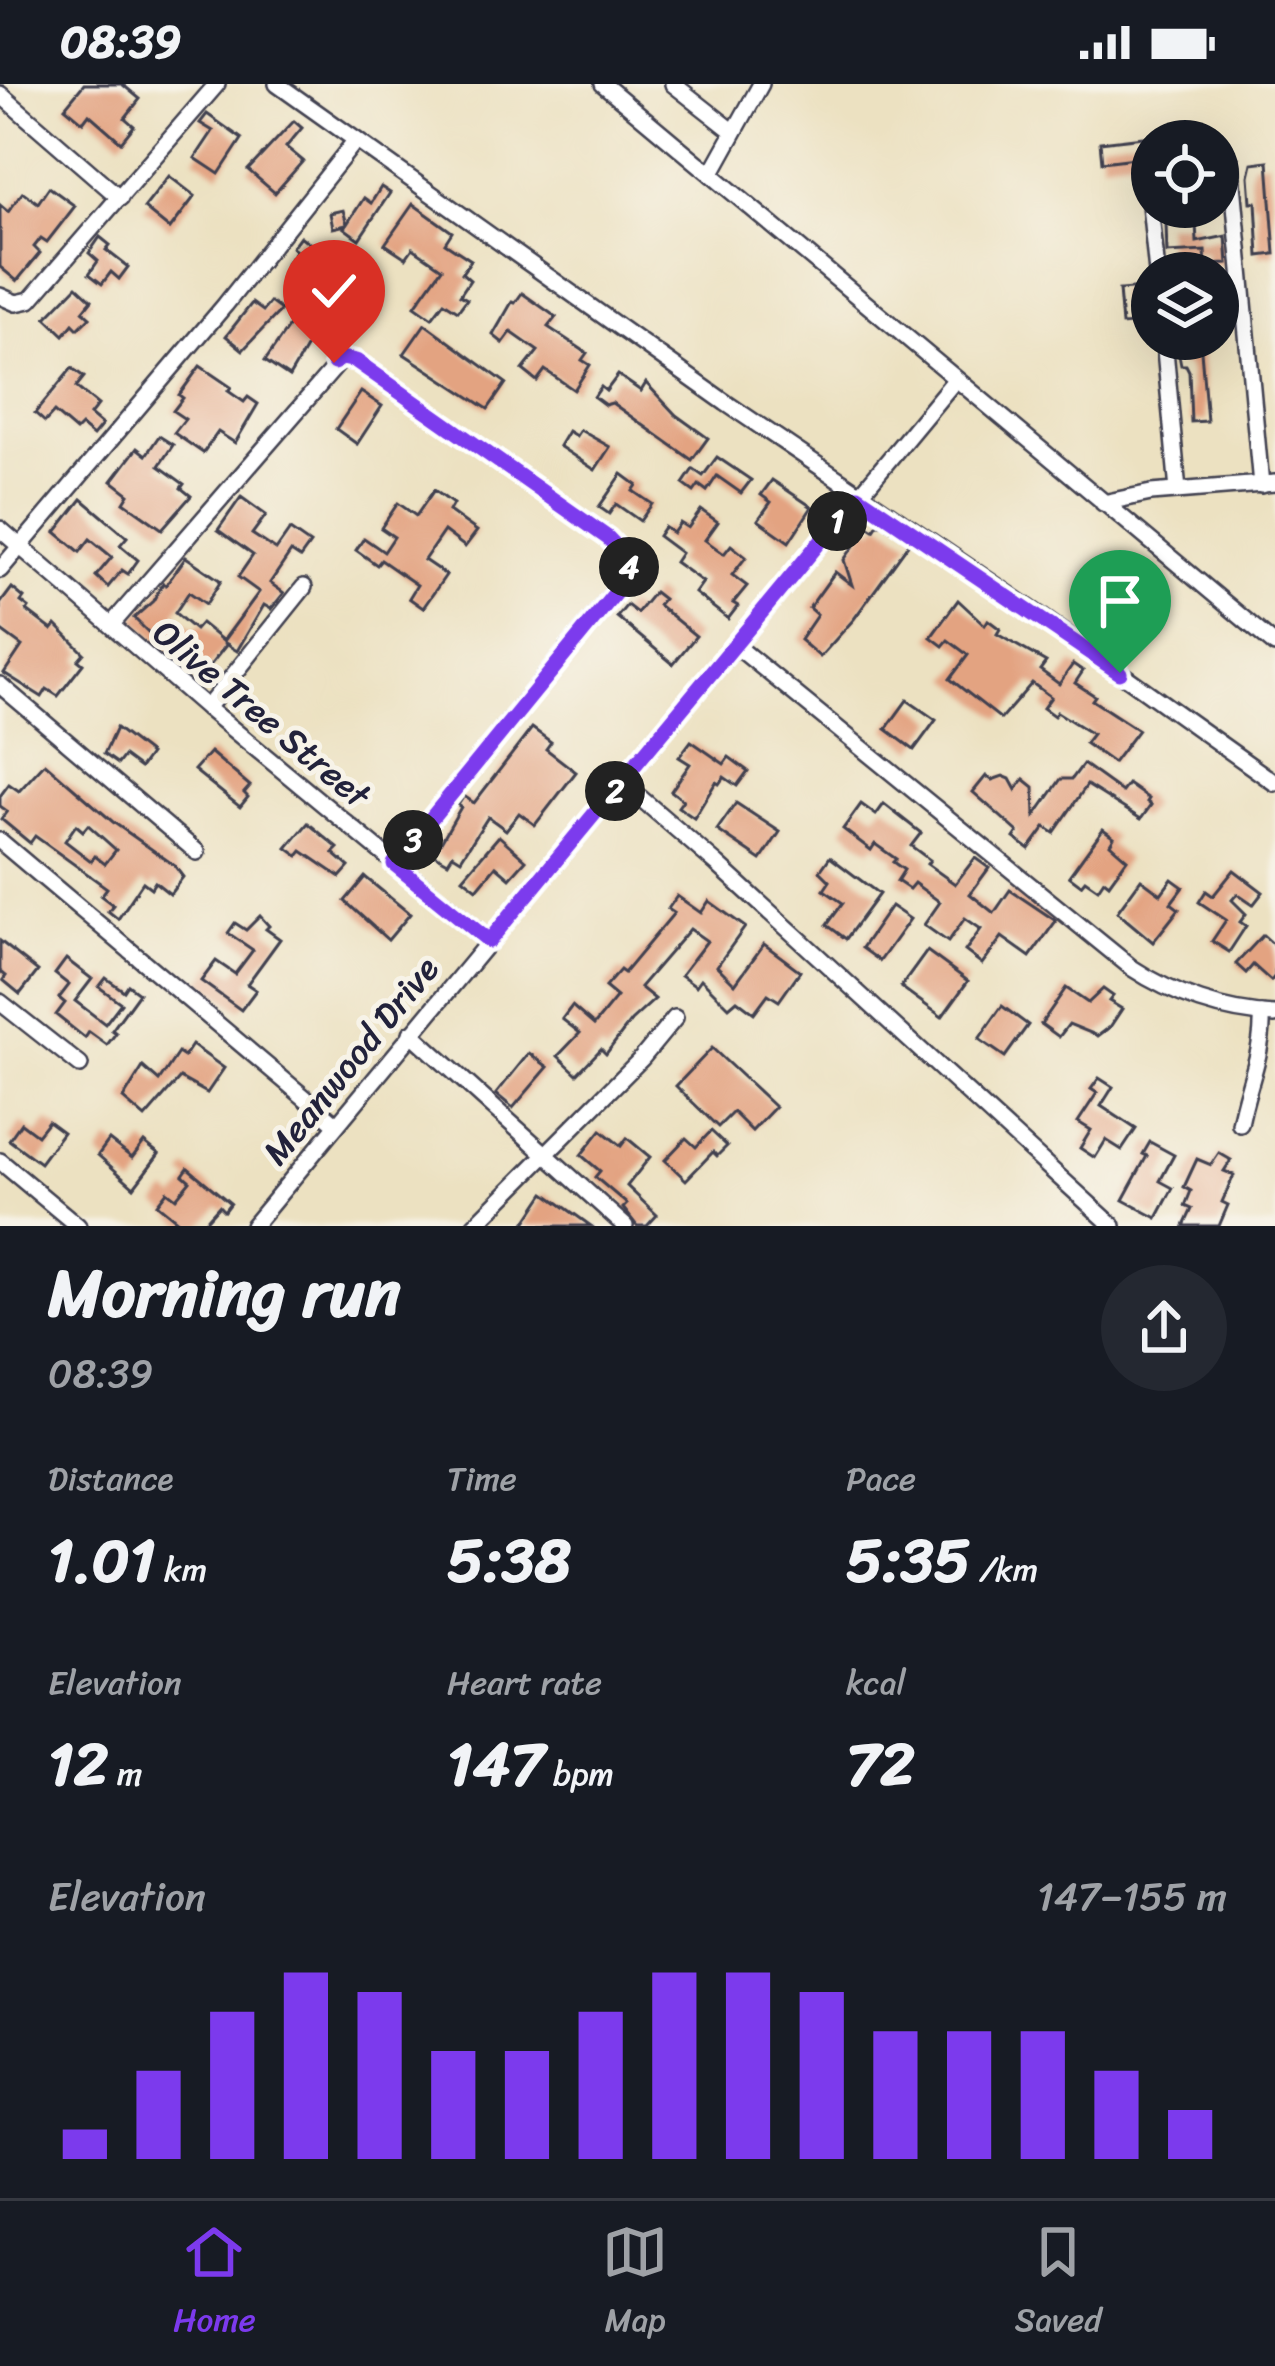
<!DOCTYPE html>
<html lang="en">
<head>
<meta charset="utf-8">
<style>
  body { margin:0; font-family:Sriracha,sans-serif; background:#242831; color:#f1f3f6; height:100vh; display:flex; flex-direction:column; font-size:45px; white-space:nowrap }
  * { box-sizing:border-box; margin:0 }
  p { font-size:39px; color:#9ea1a6 }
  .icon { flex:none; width:66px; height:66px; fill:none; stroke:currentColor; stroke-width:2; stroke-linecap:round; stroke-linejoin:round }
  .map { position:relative; height:1142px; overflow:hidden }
  .panel { display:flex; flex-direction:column; background:#171b24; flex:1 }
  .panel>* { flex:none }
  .tools { position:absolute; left:1131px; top:36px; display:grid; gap:24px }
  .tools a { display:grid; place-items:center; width:108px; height:108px; border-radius:50%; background:#171b24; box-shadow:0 12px 48px #0002; font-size:60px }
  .pin { position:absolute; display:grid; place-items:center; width:102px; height:102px; color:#fff; margin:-123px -51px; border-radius:50% 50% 50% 0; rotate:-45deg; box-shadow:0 0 12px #0007 }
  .pin .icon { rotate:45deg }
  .km { position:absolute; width:60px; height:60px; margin:-30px; border-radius:50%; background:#222; color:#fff; font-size:33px; line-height:60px; text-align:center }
  .round { display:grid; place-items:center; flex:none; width:126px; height:126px; border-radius:63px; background:#242831 }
  .summary { display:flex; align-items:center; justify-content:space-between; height:204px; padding:0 48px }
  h1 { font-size:66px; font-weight:800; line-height:90px }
  .stats { display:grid; grid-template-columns:repeat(3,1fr); gap:18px; height:204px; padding:12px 48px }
  .stats div { display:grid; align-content:center }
  .stats b { font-size:60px; font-weight:800 }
  .stats small { font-size:33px; font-weight:400 }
  .stats p { font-size:33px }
  .chart { height:336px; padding:24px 48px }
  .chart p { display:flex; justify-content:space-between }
  .chart svg { width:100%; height:216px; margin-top:12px; stroke:#7c3aed; stroke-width:6 }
  .status { display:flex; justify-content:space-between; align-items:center; height:84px; padding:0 60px; background:#171b24; direction:ltr }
  .status svg { height:33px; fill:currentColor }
  .tabs { display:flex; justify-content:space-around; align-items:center; height:168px; border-top:3px solid #363941; background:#171b24; font-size:33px; color:#9ea1a6 }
  .tabs a { display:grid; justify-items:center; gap:6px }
  .tabs .selected { color:#7c3aed }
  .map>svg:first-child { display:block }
</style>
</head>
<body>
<div class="status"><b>08:39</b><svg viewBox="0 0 49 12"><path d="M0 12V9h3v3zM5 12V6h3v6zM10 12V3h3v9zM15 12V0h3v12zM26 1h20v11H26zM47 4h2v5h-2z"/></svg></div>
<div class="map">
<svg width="1275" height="1142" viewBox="0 0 1275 1142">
  <rect width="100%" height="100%" fill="#f7f3e8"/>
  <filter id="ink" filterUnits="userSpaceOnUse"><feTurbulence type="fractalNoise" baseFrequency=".00833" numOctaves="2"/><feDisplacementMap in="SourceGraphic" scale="24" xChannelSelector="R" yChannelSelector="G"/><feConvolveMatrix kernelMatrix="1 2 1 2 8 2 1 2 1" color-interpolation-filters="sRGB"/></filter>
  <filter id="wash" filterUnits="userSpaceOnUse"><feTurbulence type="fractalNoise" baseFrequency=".004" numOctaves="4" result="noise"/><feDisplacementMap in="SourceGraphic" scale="48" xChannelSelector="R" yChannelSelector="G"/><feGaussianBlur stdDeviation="2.7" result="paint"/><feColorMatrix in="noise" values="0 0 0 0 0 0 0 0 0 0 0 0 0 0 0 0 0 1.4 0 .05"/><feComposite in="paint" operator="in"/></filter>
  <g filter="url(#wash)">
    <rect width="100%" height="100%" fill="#ece1c1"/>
    <g id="blocks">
      <!-- building -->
      <g fill="#e3a381" fill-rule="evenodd">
        <path d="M84,0H122L140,15L125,34L134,42L121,58L89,30L83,38L65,23Z"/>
        <path d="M207,30L242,55L219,90L195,74L213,47L200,39Z"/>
        <path d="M294,37L302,44L286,63L303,77L275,109L248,86Z"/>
        <path d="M1152,52V72L1102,78L1100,58Z"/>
        <path d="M1268,77L1275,170L1259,172L1256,118H1251L1249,92L1252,79Z"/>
        <path d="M169,92L195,112L170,145L144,124Z"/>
        <path d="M49,103L75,122L47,158L41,154L34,163L40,169L17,197L0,183V121L8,128L23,108L38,119Z"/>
        <path d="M381,103L390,109L359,155L344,144L346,141L333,144L330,129L343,126L347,140L364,114L371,119Z"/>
        <path d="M413,120L452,148L445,159L471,176L462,189L470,196L460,211L467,215L458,227L444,218L432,234L415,222L442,184L413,164L406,174L385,160Z"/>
        <path d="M1196,139L1197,158L1226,152L1228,180L1206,181L1205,167L1167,169L1166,140Z"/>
        <path d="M300,152L326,172L295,208L288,202L298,189L286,180L296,167L292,163Z"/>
        <path d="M100,153L110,161L106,166L128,183L119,195L111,188L102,200L89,190L98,177L89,169Z"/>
        <path d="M333,189L355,204L349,212L359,219L347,237L337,230L331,239L309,224Z"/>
        <path d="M77,202L92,216L83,227L90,233L78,245L73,240L64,251L46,234Z"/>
        <path d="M1142,204L1145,239L1122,241L1119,206Z"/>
        <path d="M522,209L556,233L548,243L587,269L582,276L590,281L574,306L545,286L537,297L523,286L538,267L511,248L503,259L493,251L512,218L515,219Z"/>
        <path d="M270,218L281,226L243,266L226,252L252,219L263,227Z"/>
        <path d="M292,238L313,252L289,293L265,277Z"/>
        <path d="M425,240L506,299L488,325L404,270Z"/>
        <path d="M1176,255H1200L1207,337L1191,338L1189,287L1186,281H1181Z"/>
        <path d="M200,282L231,303L228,307L244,318L248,313L258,320L235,359L218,348L203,369L174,349L185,335L173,327L183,314L179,311Z"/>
        <path d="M72,284L84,293L76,303L98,321L90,331L102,341L93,352L81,342L76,347L54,328L45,338L35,329Z"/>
        <path d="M618,291L641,307L646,299L676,331L708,354L692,376L612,319L605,321L594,313L601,303L606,307Z"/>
        <path d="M361,308L382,322L357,360L336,345Z"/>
        <path d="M580,346L610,363L595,386L559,362L568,347L576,352Z"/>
        <path d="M159,352L173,361L159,382L184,400L181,404L191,412L162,445L124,418L129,410L112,397L137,364L146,371Z"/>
        <path d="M717,373L751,396L741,409L717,392L707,407L699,401L694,408L683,400L693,385L703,392Z"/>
        <path d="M622,390L637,401L633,407L652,420L640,437L616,420L609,430L599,423Z"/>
        <path d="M772,396L812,423L789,458L758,436L771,418L761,411Z"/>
        <path d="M434,406L453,420L449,427L477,447L465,463L444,447L424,476L446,491L423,524L409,514L417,501L381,476L377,481L356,466L364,454L384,468L394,453L381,444L398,419L416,432Z"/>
        <path d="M241,413L266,431L252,450L276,466L290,446L310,460L300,474L291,468L270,499L284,509L271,525L264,521L237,567L223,558L227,560L205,588L175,564L172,568L152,552L134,534L153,517L163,499L166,501L186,473L221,497L206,520L189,508L175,529L195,546L201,539L223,557L259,508L238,493L253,471L218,446Z"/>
        <path d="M82,415L127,453L120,461L138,476L128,490L122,486L108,503L96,492L112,473L90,455L80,468L56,448Z"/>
        <path d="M701,426L718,438L705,456L724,470L731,461L746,473L732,491L747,502L733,519L738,522L728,535L695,509L703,498L675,478L681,469L658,452L664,443L673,449L680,439L688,444Z"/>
        <path d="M878,440H883L910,458L854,535L820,573L800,556L817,531L809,524L835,488L852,501L844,476L868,442L874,446Z"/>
        <path d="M12,504L24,514L21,518L29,524L27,527L52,546L56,541L84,569L78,576L83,580L58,612L47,605L42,613L4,589L22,562L0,546V520Z"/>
        <path d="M654,508L663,515L658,521L696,552L673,580L617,533L627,521L637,529Z"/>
        <path d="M958,516L985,541L988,536L1000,545L997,550L1046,578L1040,586L1059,600L1073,580L1083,587L1075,599L1095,612L1092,616L1138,646L1113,679L1085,659L1092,650L1057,628L1054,632L1043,624L1051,613L1032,599L1001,635L950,595L968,571L948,556L943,562L931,553Z"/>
        <path d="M907,616L936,636L914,666L886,645Z"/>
        <path d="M116,644L150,670L140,684L124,672L118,680L104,670Z"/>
        <path d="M532,644L551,658L546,665L576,688L535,741L519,729L506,746L488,733L461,775L453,770L448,778L434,770L461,723L458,721L464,712L474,719Z"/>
        <path d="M691,657L724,680L729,673L748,687L737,702L724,693L719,700L716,698L694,734L678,723L683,716L671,707L690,680L679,673Z"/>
        <path d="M210,668L250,702L244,709L248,713L240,723L194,686Z"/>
        <path d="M45,679L113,738L174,781L183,793L170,810L155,798L151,804L143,798L118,835L108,827L113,821L101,812L107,804L35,752L30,759L1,735L7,727L0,722V712L9,700L19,707ZM76,741L83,747L88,741L116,766L105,780L95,772L91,777L65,757Z"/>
        <path d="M1083,680L1122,708L1128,700L1149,715L1147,718L1151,721L1141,735L1087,701L1054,749L1045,743L1029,765L1014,754L1018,748L973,708L986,692L992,696L1003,692L1010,695L1016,706L1024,695L1034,703L1035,732L1061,695H1072Z"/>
        <path d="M736,719L780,748L761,776L717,746Z"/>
        <path d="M861,720L876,731L884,720L921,749L911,762L930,776L927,780L955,800L975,774L989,784L970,810L994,829L1010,806L1056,837L1030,873L1002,853L982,880L965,867L981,845L965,834L948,858L924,841L940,818L914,799L909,805L897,797L904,786L893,778L896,775L875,760L871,766L843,745Z"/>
        <path d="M308,739L338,764L333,769L349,783L340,793L302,767L298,772L287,764Z"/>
        <path d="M1103,745L1114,753L1110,760L1127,775L1109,800L1104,796L1098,805L1085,796L1081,801L1069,792Z"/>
        <path d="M499,752L526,776L510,794L496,782L477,805L463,794Z"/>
        <path d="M830,773L879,810L846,855L827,841L843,819L824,806L830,797L820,787Z"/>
        <path d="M1234,786L1263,808L1253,821L1237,810L1232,816L1246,830L1240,838L1246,842L1229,868L1212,857L1226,836L1199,818L1206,807L1213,812Z"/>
        <path d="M365,793L410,830L388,856L345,817Z"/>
        <path d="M1141,795L1161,810L1172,795L1183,803L1171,819L1179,825L1153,858L1117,828Z"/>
        <path d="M677,812L701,829L709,817L745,843L717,882L735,900L764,860L800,887L779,917L768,910L754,929L737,916L729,923L701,895L696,902L681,891L707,857L690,845L640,903L655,915L631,937L606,970L601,965L577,990L558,972L580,949L562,935L572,922L594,941L617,913L605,903L620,886L624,889L674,829L668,825Z"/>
        <path d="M891,822L910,835L880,877L862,864Z"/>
        <path d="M260,832L269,842L266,845L280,855L247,900L256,906L241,926L201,897L216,877L235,890L253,866L228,849L235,839L246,846Z"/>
        <path d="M1263,851L1275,862V892L1271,897L1253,881L1246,889L1236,880Z"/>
        <path d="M0,857L38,887L20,910L3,896L6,892L0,887Z"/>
        <path d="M927,867L968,897L942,933L901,903Z"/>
        <path d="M66,875L92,895L75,917L105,940L121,919L99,903L106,894L124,907L128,901L139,909L112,946L116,949L107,961L89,948L85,954L56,931L65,919L59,914L69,901L55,890Z"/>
        <path d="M1066,904L1088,919L1103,905L1113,912L1109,917L1122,925L1110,943L1098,952L1069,940L1059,953L1041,940Z"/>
        <path d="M1002,922L1028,941L1005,973L979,955Z"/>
        <path d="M192,961L224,984L207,1009L180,994L145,1034L123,1015L143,983L159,997L178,969L184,973Z"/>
        <path d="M712,964L775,1023L752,1047L733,1028L718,1043L676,1002Z"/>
        <path d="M529,969L548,983L513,1024L496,1010Z"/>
        <path d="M1099,994L1113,1003L1101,1022L1136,1045L1122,1066L1106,1056L1095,1074L1080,1064L1091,1046L1078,1038L1097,1009L1091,1005Z"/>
        <path d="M48,1037L63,1048L40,1079L9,1056L21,1039L37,1051Z"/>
        <path d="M601,1046L621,1062L627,1054L650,1073L627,1102L657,1131L647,1142H637L623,1124L627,1120L595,1093L600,1087L581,1071Z"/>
        <path d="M711,1047L727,1062L717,1072L713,1068L686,1096L665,1076L686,1054L696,1063Z"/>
        <path d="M109,1056L132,1074L144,1058L159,1070L134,1103L98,1071Z"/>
        <path d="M1150,1058L1174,1071L1160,1097L1173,1104L1157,1134L1123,1116L1147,1072L1143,1070Z"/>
        <path d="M1219,1069L1231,1076L1224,1087L1234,1091L1222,1118L1228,1121L1219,1142H1184L1192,1125L1185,1122L1191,1107L1184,1103L1197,1075L1211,1081Z"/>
        <path d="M188,1084L230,1119L224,1127L219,1122L201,1142H184L157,1120L167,1107L176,1114L190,1097L183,1091Z"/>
        <path d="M545,1109L591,1142H523Z"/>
      </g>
    </g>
  </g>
  <g filter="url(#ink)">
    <use href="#blocks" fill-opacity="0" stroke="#403f4f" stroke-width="3"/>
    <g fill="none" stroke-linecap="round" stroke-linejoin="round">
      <defs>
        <g id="minor">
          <path d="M277,0L726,319L1032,526L1275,699"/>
          <path d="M603,0L1275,561"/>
          <path d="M673,0L734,48"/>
          <path d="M0,10L120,114"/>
          <path d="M1231,78L1261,401"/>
          <path d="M711,90L761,0"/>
          <path d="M1147,91L1157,189"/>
          <path d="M0,212L16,219L30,216L217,0"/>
          <path d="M1164,255L1178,407"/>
          <path d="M1103,419L1151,409L1275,399"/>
          <path d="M0,445L207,624L489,857"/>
          <path d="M0,486L225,221L356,56"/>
          <path d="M112,540L342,275L356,277L608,454L630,477L623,498L394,780"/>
          <path d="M735,561L1132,884C1173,911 1225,929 1275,931"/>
          <path d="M0,601L197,768"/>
          <path d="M207,624L304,503"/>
          <path d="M623,699L717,780L1113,1142"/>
          <path d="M0,757L336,1040"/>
          <path d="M0,918L80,981"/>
          <path d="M411,949L625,1142"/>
          <path d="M1240,1040C1247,1002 1264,968 1262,930"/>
          <path d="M0,1077L78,1142"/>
          <path d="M253,1142L955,296"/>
          <path d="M474,1142L642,974L675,934"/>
        </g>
      </defs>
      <!-- minor casing -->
      <use href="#minor" stroke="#403f4f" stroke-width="20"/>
      <!-- minor -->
      <use href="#minor" stroke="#fff" stroke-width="15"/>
    </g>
  </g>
  <g fill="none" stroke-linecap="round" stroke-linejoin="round" filter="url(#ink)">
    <defs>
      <path id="route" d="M334,279L342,274L356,277L608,454L630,477L629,488L616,508L394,780L489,857L858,412L1120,589"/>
    </defs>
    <!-- route casing -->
    <use href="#route" stroke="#fff" stroke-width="24"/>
    <!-- route -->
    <use href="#route" stroke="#7c3aed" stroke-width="15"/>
  </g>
  <g text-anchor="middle" stroke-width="10" stroke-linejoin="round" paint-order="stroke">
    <!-- street labels -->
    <g font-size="36" fill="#22223b" stroke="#f7f3e8">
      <text transform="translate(262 629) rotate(40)" y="13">Olive Tree Street</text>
      <text transform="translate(350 976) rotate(-51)" y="13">Meanwood Drive</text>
    </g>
  </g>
</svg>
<div class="tools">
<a><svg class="icon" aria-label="locate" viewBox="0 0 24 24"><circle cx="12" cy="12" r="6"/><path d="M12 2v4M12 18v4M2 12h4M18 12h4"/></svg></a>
<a><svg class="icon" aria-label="layers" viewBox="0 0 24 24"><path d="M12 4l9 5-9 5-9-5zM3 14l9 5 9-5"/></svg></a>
</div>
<div class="pin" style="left:1120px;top:589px;background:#1e9e55"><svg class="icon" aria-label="arrive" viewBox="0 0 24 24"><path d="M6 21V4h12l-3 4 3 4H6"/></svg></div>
<div class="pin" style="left:334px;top:279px;background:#d93025"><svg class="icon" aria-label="check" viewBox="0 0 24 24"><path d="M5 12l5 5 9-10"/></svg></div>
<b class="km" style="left:837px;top:437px">1</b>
<b class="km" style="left:615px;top:707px">2</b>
<b class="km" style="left:413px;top:756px">3</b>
<b class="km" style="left:629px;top:483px">4</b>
</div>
<section class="panel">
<div class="summary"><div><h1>Morning run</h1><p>08:39</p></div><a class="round"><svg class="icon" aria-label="share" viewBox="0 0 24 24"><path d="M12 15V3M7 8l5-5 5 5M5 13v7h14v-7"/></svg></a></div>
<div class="stats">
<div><p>Distance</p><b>1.01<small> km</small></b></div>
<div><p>Time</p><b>5:38</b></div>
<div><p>Pace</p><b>5:35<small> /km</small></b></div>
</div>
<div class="stats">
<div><p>Elevation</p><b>12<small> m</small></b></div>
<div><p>Heart rate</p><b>147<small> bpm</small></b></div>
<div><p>kcal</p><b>72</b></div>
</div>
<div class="chart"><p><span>Elevation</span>147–155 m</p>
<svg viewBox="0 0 160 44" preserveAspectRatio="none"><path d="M5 44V38M15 44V26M25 44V14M35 44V6M45 44V10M55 44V22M65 44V22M75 44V14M85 44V6M95 44V6M105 44V10M115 44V18M125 44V18M135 44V18M145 44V26M155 44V34"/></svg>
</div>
</section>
<nav class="tabs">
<a class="selected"><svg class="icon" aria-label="home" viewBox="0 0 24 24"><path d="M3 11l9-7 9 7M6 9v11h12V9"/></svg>Home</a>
<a><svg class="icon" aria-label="map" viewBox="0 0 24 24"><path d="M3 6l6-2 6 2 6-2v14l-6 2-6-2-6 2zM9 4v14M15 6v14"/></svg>Map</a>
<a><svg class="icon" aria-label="saved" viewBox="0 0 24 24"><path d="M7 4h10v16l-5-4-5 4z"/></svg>Saved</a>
</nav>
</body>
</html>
